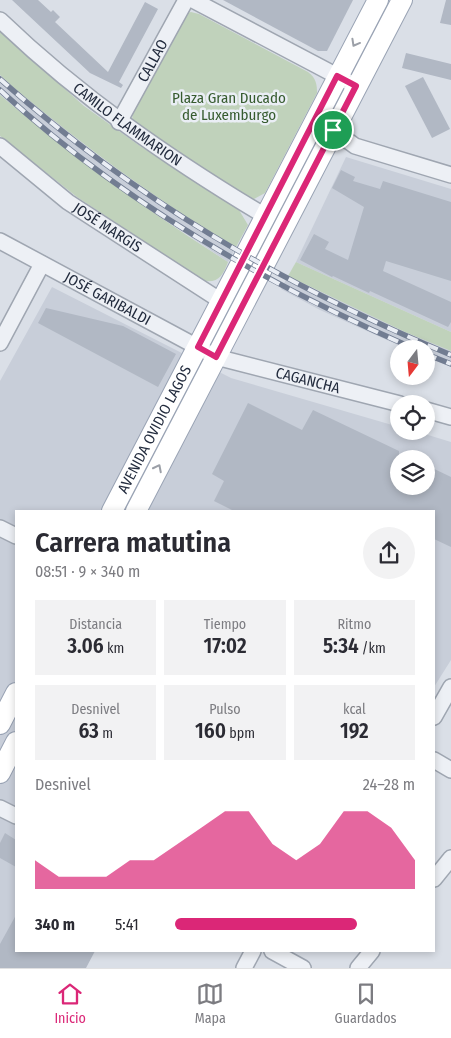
<!DOCTYPE html>
<html lang="es">
<head>
<meta charset="utf-8">
<style>
  body { margin:0; font-family:"Fira Sans Condensed",sans-serif; background:#f2f2f3; color:#2b2b33; height:100vh; display:flex; flex-direction:column; font-size:19px; white-space:nowrap }
  * { box-sizing:border-box; margin:0 }
  p { font-size:16px; color:#7c7c81 }
  .icon { flex:none; width:28px; height:28px; fill:none; stroke:currentColor; stroke-width:2; stroke-linecap:round; stroke-linejoin:round }
  .map { position:relative; flex:1; overflow:hidden }
  .sheet { position:absolute; left:15px; top:510px; width:420px; height:442px; display:flex; flex-direction:column; background:#fff; border-radius:0px; box-shadow:0 2px 8px #0003 }
  .sheet>* { flex:none }
  .needle { width:32px; rotate:196deg }
  .buttons { position:absolute; left:390px; top:340px; display:grid; gap:10px }
  .buttons a { display:grid; place-items:center; width:45px; height:45px; border-radius:50%; background:#fff; box-shadow:0 2px 8px #0003; font-size:25px }
  .pin { position:absolute; display:grid; place-items:center; width:42px; height:42px; color:#fff; margin:-21px; border:2px solid #fff; border-radius:50%; box-shadow:0 1px 5px #0007 }
  .round { display:grid; place-items:center; flex:none; width:52px; height:52px; border-radius:26px; background:#f2f2f3 }
  .headline { display:flex; align-items:center; justify-content:space-between; height:85px; padding:0 20px }
  h1 { font-size:28px; font-weight:600; line-height:38px }
  .figures { display:grid; grid-template-columns:repeat(3,1fr); gap:8px; height:85px; padding:5px 20px }
  .figures div { display:grid; align-content:center; border-radius:0px; background:#f2f2f3; text-align:center }
  .figures b { font-size:21px; font-weight:600 }
  .figures small { font-size:14px; font-weight:400 }
  .figures p { font-size:14px }
  .chart { height:140px; padding:10px 20px }
  .chart p { display:flex; justify-content:space-between }
  .chart svg { width:100%; height:90px; margin-top:5px; fill:#db2777; opacity:.7 }
  ul { padding:0 20px; list-style:none; font-size:16px }
  li { display:grid; grid-template-columns:80px 60px 1fr; align-items:center; height:38px }
  li i { height:12px; border-radius:6px; background:#db2777 }
  .tab-bar { display:flex; justify-content:space-around; align-items:center; height:70px; border-top:1px solid #e1e1e2; background:#fff; font-size:14px; color:#7c7c81 }
  .tab-bar a { display:grid; justify-items:center; gap:2px }
  .tab-bar .selected { color:#db2777 }
  .map>svg:first-child { display:block }
</style>
</head>
<body>
<div class="map">
<svg width="451" height="968" viewBox="0 0 451 968">
  <rect width="100%" height="100%" fill="#dadfe7"/>
  <!-- built -->
  <g fill="#c8ced9" fill-rule="evenodd">
    <path d="M0,75L97,155L155,197L236,247L228,262L111,184L57,144L0,95Z"/>
    <path d="M346,157L451,189V332L296,262Z"/>
    <path d="M288,276L405,332L451,351V367L426,357V349H407L320,310L281,289Z"/>
    <path d="M52,287L231,378L399,427V431H415L451,442V660L434,687V511H16V951L0,968V381ZM399,459H426V486H399Z"/>
  </g>
  <!-- green -->
  <g fill="#c0d2bb">
    <path d="M191,12L199,14L308,72C316,78 317,84 317,93L265,193L254,199L245,198L132,122L133,108L184,14Z"/>
    <path d="M0,31L84,106L140,146L239,210L248,225L236,247C157,201 84,146 13,87L0,75Z"/>
    <path d="M0,95C73,157 148,211 228,262C223,275 219,283 204,281L77,197L0,136Z"/>
    <path d="M296,262L451,332V351L405,332L288,276Z"/>
  </g>
  <!-- building -->
  <g fill="#b1b8c4">
    <path d="M12,0H38L51,12L53,10L60,17L55,22L108,72L145,2L158,9L119,82L123,85L121,88L90,73Z"/>
    <path d="M223,0H353L327,51H318Z"/>
    <path d="M446,0H451V25L440,23Z"/>
    <path d="M406,53L451,64V80L402,68Z"/>
    <path d="M423,77L450,129L432,138L405,86Z"/>
    <path d="M341,170L355,177L353,181L380,189L383,181L451,202V281L386,261L383,271L451,302V322L448,327L370,291L369,293L333,276L332,277L300,260L314,234L329,242L325,249L348,260L364,207L332,188Z"/>
    <path d="M46,308L123,326L176,354L158,387L38,323Z"/>
    <path d="M248,403L302,430L313,410L399,451V486H426V465L451,477V547L434,539V511H234L214,501L224,481L212,474Z"/>
    <path d="M5,833L16,840V867L0,858V843Z"/>
    <path d="M16,915V951H95L86,968H0V944Z"/>
  </g>
  <g fill="none" stroke-linecap="round" stroke-linejoin="round">
    <defs>
      <g id="minor">
        <path d="M193,0L356,86"/>
        <path id="s1" d="M0,20C80,97 170,159 265,216"/>
        <path id="s2" d="M119,122L186,0"/>
        <path d="M333,130L355,146L451,175"/>
        <path id="s3" d="M0,146L68,202L221,301"/>
        <path id="s4" d="M0,241L216,357L400,404"/>
        <path d="M0,343L42,264"/>
        <path d="M426,410L451,417"/>
        <path d="M0,528L16,536"/>
        <path d="M434,717L451,687"/>
        <path d="M434,760L451,770"/>
        <path d="M0,808L16,816"/>
        <path d="M434,879L451,858"/>
        <path d="M272,951L303,968"/>
        <path d="M244,968L253,951"/>
        <path d="M358,968L372,951"/>
      </g>
      <g id="major">
        <path id="s5" d="M112,511L378,0"/>
        <path d="M136,511L402,0"/>
        <path d="M0,724L16,693"/>
        <path d="M0,773L16,742"/>
      </g>
    </defs>
    <!-- minor casing -->
    <use href="#minor" stroke="#9fa6b1" stroke-width="18"/>
    <!-- major casing -->
    <use href="#major" stroke="#99a3b4" stroke-width="22"/>
    <!-- minor -->
    <use href="#minor" stroke="#edf0f5" stroke-width="15"/>
    <!-- major -->
    <use href="#major" stroke="#fff" stroke-width="20"/>
    <defs>
      <g id="rail">
        <path d="M0,79C139,202 281,284 451,355"/>
        <path d="M0,90C120,201 265,284 415,349"/>
        <path d="M426,354L451,364"/>
      </g>
    </defs>
    <!-- rail casing -->
    <use href="#rail" stroke="#727d92" stroke-width="5.5"/>
    <!-- rail -->
    <use href="#rail" stroke="#eaeef5" stroke-width="4" stroke-dasharray="11" stroke-linecap="butt"/>
  </g>
  <!-- one-way arrows -->
  <defs><path id="oneway-chevron" d="M-2-3.5L2.5 0L-2 3.5" fill="none" stroke-width="1.6" stroke-linecap="round" stroke-linejoin="round" transform="scale(1.25)"/></defs>
  <g stroke="#9ca0a8">
    <use href="#oneway-chevron" transform="translate(355 43) rotate(119)"/>
    <use href="#oneway-chevron" transform="translate(158 468) rotate(-63)"/>
  </g>
  <g fill="none" stroke-linecap="round" stroke-linejoin="round">
    <defs>
      <path id="route" d="M337,76L356,86L216,357L198,347Z"/>
    </defs>
    <!-- route casing -->
    <use href="#route" stroke="#fff" stroke-width="10"/>
    <!-- route -->
    <use href="#route" stroke="#db2777" stroke-width="6"/>
  </g>
  <g text-anchor="middle" stroke-width="5" stroke-linejoin="round" paint-order="stroke">
    <!-- street labels -->
    <g font-size="15" fill="#232c3e" stroke="#eaeef5">
      <text dy="5" stroke="none"><textPath href="#s2" startOffset="70">CALLAO</textPath></text>
      <text dy="5" stroke="none"><textPath href="#s1" startOffset="165">CAMILO FLAMMARION</textPath></text>
      <text dy="5" stroke="none"><textPath href="#s3" startOffset="135">JOSÉ MARGIS</textPath></text>
      <text dy="5" stroke="none"><textPath href="#s4" startOffset="122">JOSÉ GARIBALDI</textPath></text>
      <text dy="5" stroke="none"><textPath href="#s4" startOffset="340">CAGANCHA</textPath></text>
      <text dy="5" stroke="none"><textPath href="#s5" startOffset="92">AVENIDA OVIDIO LAGOS</textPath></text>
    </g>
    <!-- park labels -->
    <g font-size="15" fill="#365b2f" stroke="#eaeef5">
      <text x="229" y="103">Plaza Gran Ducado<tspan x="229" dy="17">de Luxemburgo</tspan></text>
    </g>
  </g>
</svg>
<div class="buttons">
<a><svg class="needle" viewBox="-14 -14 28 28"><path d="M0-13l5 13h-10z" fill="#e53935"/><path d="M0 13l5-13h-10z" fill="#7c7c81"/></svg></a>
<a><svg class="icon" aria-label="locate" viewBox="0 0 24 24"><circle cx="12" cy="12" r="6"/><path d="M12 2v4M12 18v4M2 12h4M18 12h4"/></svg></a>
<a><svg class="icon" aria-label="layers" viewBox="0 0 24 24"><path d="M12 4l9 5-9 5-9-5zM3 14l9 5 9-5"/></svg></a>
</div>
<div class="pin" style="left:333px;top:130px;background:#1e9e55"><svg class="icon" aria-label="arrive" viewBox="0 0 24 24"><path d="M6 21V4h12l-3 4 3 4H6"/></svg></div>
<section class="sheet">
<div class="headline"><div><h1>Carrera matutina</h1><p>08:51 · 9 × 340 m</p></div><a class="round"><svg class="icon" aria-label="share" viewBox="0 0 24 24"><path d="M12 15V3M7 8l5-5 5 5M5 13v7h14v-7"/></svg></a></div>
<div class="figures">
<div><p>Distancia</p><b>3.06<small> km</small></b></div>
<div><p>Tiempo</p><b>17:02</b></div>
<div><p>Ritmo</p><b>5:34<small> /km</small></b></div>
</div>
<div class="figures">
<div><p>Desnivel</p><b>63<small> m</small></b></div>
<div><p>Pulso</p><b>160<small> bpm</small></b></div>
<div><p>kcal</p><b>192</b></div>
</div>
<div class="chart"><p><span>Desnivel</span>24–28 m</p>
<svg viewBox="0 0 160 44" preserveAspectRatio="none"><path d="M0 44V30L10 38L20 38L30 38L40 30L50 30L60 22L70 14L80 6L90 6L100 22L110 30L120 22L130 6L140 6L150 14L160 30V44z"/></svg>
</div>
<ul>
<li><b>340 m</b>5:41<i style="width:76%"></i></li>
</ul>
</section>
</div>
<nav class="tab-bar">
<a class="selected"><svg class="icon" aria-label="home" viewBox="0 0 24 24"><path d="M3 11l9-7 9 7M6 9v11h12V9"/></svg>Inicio</a>
<a><svg class="icon" aria-label="map" viewBox="0 0 24 24"><path d="M3 6l6-2 6 2 6-2v14l-6 2-6-2-6 2zM9 4v14M15 6v14"/></svg>Mapa</a>
<a><svg class="icon" aria-label="saved" viewBox="0 0 24 24"><path d="M7 4h10v16l-5-4-5 4z"/></svg>Guardados</a>
</nav>
</body>
</html>
